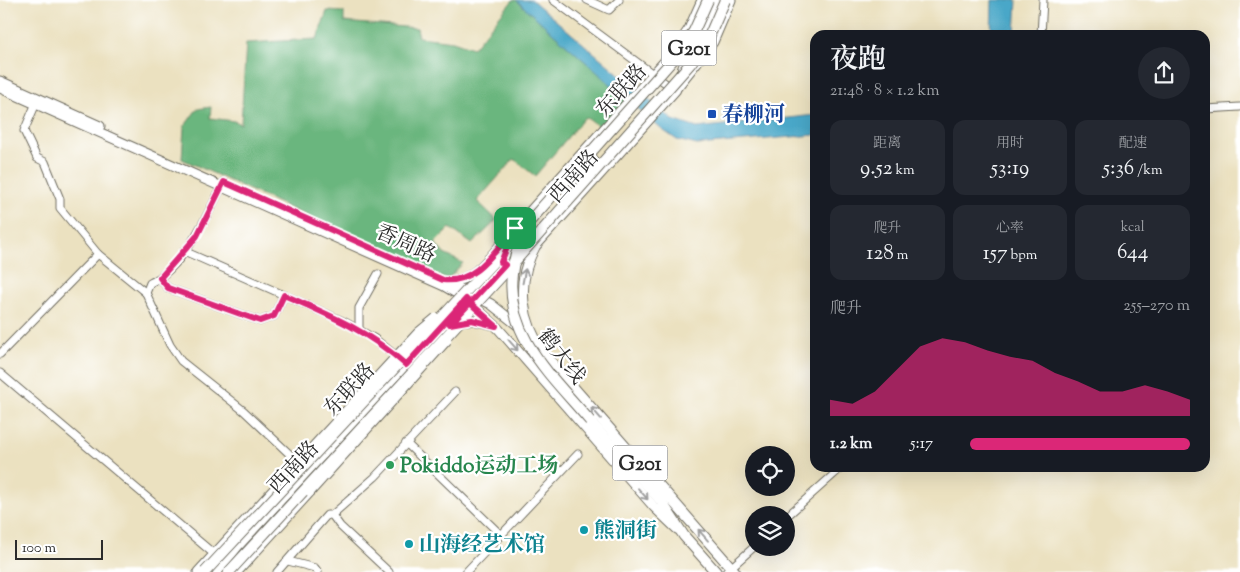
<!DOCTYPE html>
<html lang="zh">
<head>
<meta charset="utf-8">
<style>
  body { margin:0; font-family:"Sorts Mill Goudy","Noto Serif SC",serif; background:#242831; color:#f1f3f6; height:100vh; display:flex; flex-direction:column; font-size:19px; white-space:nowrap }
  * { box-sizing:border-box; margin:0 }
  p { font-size:16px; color:#9ea1a6 }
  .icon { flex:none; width:28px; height:28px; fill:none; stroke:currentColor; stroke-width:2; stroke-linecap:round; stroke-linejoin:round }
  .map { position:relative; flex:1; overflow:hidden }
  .panel { position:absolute; left:810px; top:30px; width:400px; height:442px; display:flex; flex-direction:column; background:#171b24; border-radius:15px; box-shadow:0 5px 20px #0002 }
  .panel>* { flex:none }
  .fabs { position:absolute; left:745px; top:446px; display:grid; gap:10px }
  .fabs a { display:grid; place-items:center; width:50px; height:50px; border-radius:50%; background:#171b24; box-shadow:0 5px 20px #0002; font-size:25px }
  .scale { position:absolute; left:15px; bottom:12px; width:88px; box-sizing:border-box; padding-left:5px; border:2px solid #2b2b2b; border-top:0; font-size:14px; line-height:18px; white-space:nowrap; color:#2b2b2b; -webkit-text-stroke:4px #fff; paint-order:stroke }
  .pin { position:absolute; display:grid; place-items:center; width:42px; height:42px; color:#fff; margin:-21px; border-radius:10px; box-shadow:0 2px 8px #0006 }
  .round { display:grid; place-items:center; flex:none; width:52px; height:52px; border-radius:26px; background:#242831 }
  .headline { display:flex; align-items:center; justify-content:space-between; height:85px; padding:0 20px }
  h1 { font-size:28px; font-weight:600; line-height:38px }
  .stats { display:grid; grid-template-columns:repeat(3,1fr); gap:8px; height:85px; padding:5px 20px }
  .stats div { display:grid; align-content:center; border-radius:12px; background:#242831; text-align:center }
  .stats b { font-size:21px; font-weight:600 }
  .stats small { font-size:14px; font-weight:400 }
  .stats p { font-size:14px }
  .chart { height:140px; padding:10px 20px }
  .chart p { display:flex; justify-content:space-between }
  .chart svg { width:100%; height:90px; margin-top:5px; fill:#db2777; opacity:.7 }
  ul { padding:0 20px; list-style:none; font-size:16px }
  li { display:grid; grid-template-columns:80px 60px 1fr; align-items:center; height:38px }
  li i { height:12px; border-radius:6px; background:#db2777 }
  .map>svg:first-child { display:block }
</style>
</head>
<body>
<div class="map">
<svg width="1240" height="572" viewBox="0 0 1240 572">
  <rect width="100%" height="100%" fill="#fff"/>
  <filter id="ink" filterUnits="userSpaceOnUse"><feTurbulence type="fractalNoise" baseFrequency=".02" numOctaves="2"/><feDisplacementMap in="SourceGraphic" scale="10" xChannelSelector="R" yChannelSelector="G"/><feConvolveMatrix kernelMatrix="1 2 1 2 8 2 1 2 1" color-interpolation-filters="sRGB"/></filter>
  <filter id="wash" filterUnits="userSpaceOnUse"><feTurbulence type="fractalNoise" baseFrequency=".0096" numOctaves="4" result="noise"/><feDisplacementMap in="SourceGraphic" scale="20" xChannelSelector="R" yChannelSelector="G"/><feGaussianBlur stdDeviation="1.12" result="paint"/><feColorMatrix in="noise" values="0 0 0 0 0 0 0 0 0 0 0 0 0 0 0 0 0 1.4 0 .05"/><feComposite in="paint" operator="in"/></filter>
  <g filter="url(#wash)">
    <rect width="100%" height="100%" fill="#ebe1c0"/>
    <!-- forest -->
    <path fill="#6ab67e" stroke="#4a7054" d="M513,0H516L628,99L600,127L585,117L535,176L514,159L477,201L497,220L472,244L450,228L435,243L444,254L463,263L447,280L182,159L184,127L197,109L211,107L210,118L234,121L241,124L246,43L317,39L327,11L344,12V22L417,28L419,37L453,41L473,48Z"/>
    <!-- water -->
    <g fill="#4aa7c8" stroke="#3a697a">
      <path d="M516,0H532L673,120L697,128L815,115V135L697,145L677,140L661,129Z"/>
      <path d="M992,0H1017L1015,35H991Z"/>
    </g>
  </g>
  <g filter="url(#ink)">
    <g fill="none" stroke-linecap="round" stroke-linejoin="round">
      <defs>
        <g id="minor">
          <path d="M553,0L672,88"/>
          <path d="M587,0L609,10L619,0"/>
          <path d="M1041,35L1043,0"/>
          <path d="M37,101L24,131L37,158L45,162L60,199V208L98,254L146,293"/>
          <path d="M1205,109L1240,107"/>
          <path d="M224,182C207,215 185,267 150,283L146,293L170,345L181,361L244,411L299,463"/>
          <path d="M184,251L343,321L375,339L400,359"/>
          <path d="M160,278L168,288L260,321L274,316L284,295"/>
          <path d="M359,329V308L378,274"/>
          <path d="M0,354L98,254"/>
          <path d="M0,373L214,554"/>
          <path d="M406,443L501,535"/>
          <path d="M332,515L340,526L389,572"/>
          <path d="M786,517L841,468"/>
          <path d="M288,561L315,568L318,572"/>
          <path d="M277,572L327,515H332L375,477L455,392"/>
          <path d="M466,572L578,454"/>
          <path d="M726,572L754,547"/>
        </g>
        <g id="major">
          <path d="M0,81L100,126"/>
          <path d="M678,86L713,42L731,0"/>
          <path d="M0,88L444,286L466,299L496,326L654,507L677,529"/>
          <path d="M447,281C475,284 493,252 510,234"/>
          <path d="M447,282L491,304L521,328"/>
          <path d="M458,321L472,320L494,325"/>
          <path d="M198,572L312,448"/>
          <path d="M217,572L238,546L501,262L515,228L674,51L689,29L702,0"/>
          <path d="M237,572L310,492"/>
        </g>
        <g id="highway">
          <path d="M710,24L686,61L675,90L535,246C515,283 521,321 544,354L735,572"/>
          <path d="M702,29L714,0"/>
          <path d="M572,181L592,158"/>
          <path d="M590,421L661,501L684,536L716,572"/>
        </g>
      </defs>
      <!-- minor casing -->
      <use href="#minor" stroke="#6e6b5f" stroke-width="9"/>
      <!-- major casing -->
      <use href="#major" stroke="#6e6b5f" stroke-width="11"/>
      <!-- highway casing -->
      <use href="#highway" stroke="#6e6b5f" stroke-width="12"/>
      <!-- minor -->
      <use href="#minor" stroke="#fff" stroke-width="7"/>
      <!-- major -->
      <use href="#major" stroke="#fff" stroke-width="9"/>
      <!-- highway -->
      <use href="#highway" stroke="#fff" stroke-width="10"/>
      <defs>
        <g id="major-bridge">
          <path d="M312,448L418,333L436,318"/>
          <path d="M310,492L447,340"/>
        </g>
        <g id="highway-bridge">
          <path d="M528,231C518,243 514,258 512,274C505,336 553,377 590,421"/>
          <path d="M205,572L497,258L678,54L694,31L708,0"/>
          <path d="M229,572L508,269L690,64L708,39L725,0"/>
        </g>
      </defs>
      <!-- major-bridge casing -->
      <use href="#major-bridge" stroke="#6e6b5f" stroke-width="11" stroke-linecap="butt"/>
      <!-- highway-bridge casing -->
      <use href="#highway-bridge" stroke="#6e6b5f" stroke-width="12" stroke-linecap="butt"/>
      <!-- major-bridge -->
      <use href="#major-bridge" stroke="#fff" stroke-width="9"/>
      <!-- highway-bridge -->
      <use href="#highway-bridge" stroke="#fff" stroke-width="10"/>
    </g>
    <!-- one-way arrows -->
    <defs><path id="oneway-shaft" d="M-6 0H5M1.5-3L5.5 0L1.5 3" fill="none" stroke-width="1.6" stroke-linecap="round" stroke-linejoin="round" transform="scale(1.25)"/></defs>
    <g stroke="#a0a0a0">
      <use href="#oneway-shaft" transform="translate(524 276) rotate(-79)"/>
      <use href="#oneway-shaft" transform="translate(513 345) rotate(49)"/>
      <use href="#oneway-shaft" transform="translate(596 413) rotate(-131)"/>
      <use href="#oneway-shaft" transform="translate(643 494) rotate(49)"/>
      <use href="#oneway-shaft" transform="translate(703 535) rotate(-131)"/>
    </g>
  </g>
  <g fill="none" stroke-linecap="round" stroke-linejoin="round" filter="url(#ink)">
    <defs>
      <path id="route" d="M515,228C495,250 476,284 443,280L224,182L197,236L160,278L168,288L260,321L274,316L284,295C330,315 368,331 406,365L466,299L470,303L450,324L472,320L496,326L470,303L505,265L501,262L515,228"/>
    </defs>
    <!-- route casing -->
    <use href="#route" stroke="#fff" stroke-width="10"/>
    <!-- route -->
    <use href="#route" stroke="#db2777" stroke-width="6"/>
  </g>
  <!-- markers -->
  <rect fill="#1a4fb4" stroke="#fff" stroke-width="2" x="707" y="109" width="10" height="10" rx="2.5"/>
  <circle fill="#2e9e5b" stroke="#fff" stroke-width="2" cx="390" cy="465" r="5"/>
  <g fill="#0f9aa8" stroke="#fff" stroke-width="2">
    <circle cx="584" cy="530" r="5"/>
    <circle cx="409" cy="544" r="5"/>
  </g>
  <g text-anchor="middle" stroke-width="4.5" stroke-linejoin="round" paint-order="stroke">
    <!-- shield labels -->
    <g fill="#fff" stroke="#6b6b6b" stroke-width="1">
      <rect x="661.5" y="30.5" width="55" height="35" rx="4"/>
      <rect x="612.5" y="445.5" width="55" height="35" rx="4"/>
    </g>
    <g font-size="20" font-weight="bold" fill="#2b2b2b">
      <text x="689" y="55">G201</text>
      <text x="640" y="470">G201</text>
    </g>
    <!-- street labels -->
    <g font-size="21" fill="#2b2b2b" stroke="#fff">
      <text transform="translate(621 90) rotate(-48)" y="7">东联路</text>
      <text transform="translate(573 176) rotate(-48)" y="7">西南路</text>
      <text transform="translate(406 243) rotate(24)" y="7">香周路</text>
      <text transform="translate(562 356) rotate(52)" y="7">鹤大线</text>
      <text transform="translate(349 389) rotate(-47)" y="7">东联路</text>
      <text transform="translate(293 467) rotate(-47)" y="7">西南路</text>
    </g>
    <!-- transit labels -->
    <g font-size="21" font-weight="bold" fill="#164399" stroke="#fff" text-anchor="start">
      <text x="722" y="121">春柳河</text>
    </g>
    <!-- leisure labels -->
    <g font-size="21" font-weight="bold" fill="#27864d" stroke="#fff" text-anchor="start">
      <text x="400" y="472">Pokiddo运动工场</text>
    </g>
    <!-- culture labels -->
    <g font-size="21" font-weight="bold" fill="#0d838f" stroke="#fff" text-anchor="start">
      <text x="594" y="537">熊洞街</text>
      <text x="419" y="551">山海经艺术馆</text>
    </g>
  </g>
</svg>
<div class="fabs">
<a><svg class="icon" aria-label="locate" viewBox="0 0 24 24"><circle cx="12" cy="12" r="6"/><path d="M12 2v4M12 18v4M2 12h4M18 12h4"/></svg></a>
<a><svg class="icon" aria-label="layers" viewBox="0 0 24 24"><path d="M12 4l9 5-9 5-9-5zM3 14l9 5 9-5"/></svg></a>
</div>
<div class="scale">100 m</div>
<div class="pin" style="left:515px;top:228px;background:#1e9e55"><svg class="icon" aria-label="arrive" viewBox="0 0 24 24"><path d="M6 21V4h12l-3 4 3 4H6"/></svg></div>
<section class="panel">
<div class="headline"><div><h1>夜跑</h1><p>21:48 · 8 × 1.2 km</p></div><a class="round"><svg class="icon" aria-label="share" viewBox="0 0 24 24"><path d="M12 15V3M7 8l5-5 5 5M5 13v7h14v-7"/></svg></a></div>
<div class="stats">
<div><p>距离</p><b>9.52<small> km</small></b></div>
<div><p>用时</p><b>53:19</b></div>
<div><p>配速</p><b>5:36<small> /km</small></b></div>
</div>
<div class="stats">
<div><p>爬升</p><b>128<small> m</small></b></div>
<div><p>心率</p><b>157<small> bpm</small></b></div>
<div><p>kcal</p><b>644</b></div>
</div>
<div class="chart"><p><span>爬升</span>255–270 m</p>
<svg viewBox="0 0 160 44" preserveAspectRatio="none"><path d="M0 44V36L10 38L20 32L30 21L40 10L50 6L60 8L70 12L80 15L90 17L100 23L110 27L120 32L130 32L140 29L150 32L160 36V44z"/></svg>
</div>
<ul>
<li><b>1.2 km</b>5:17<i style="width:100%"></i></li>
</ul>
</section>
</div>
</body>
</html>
